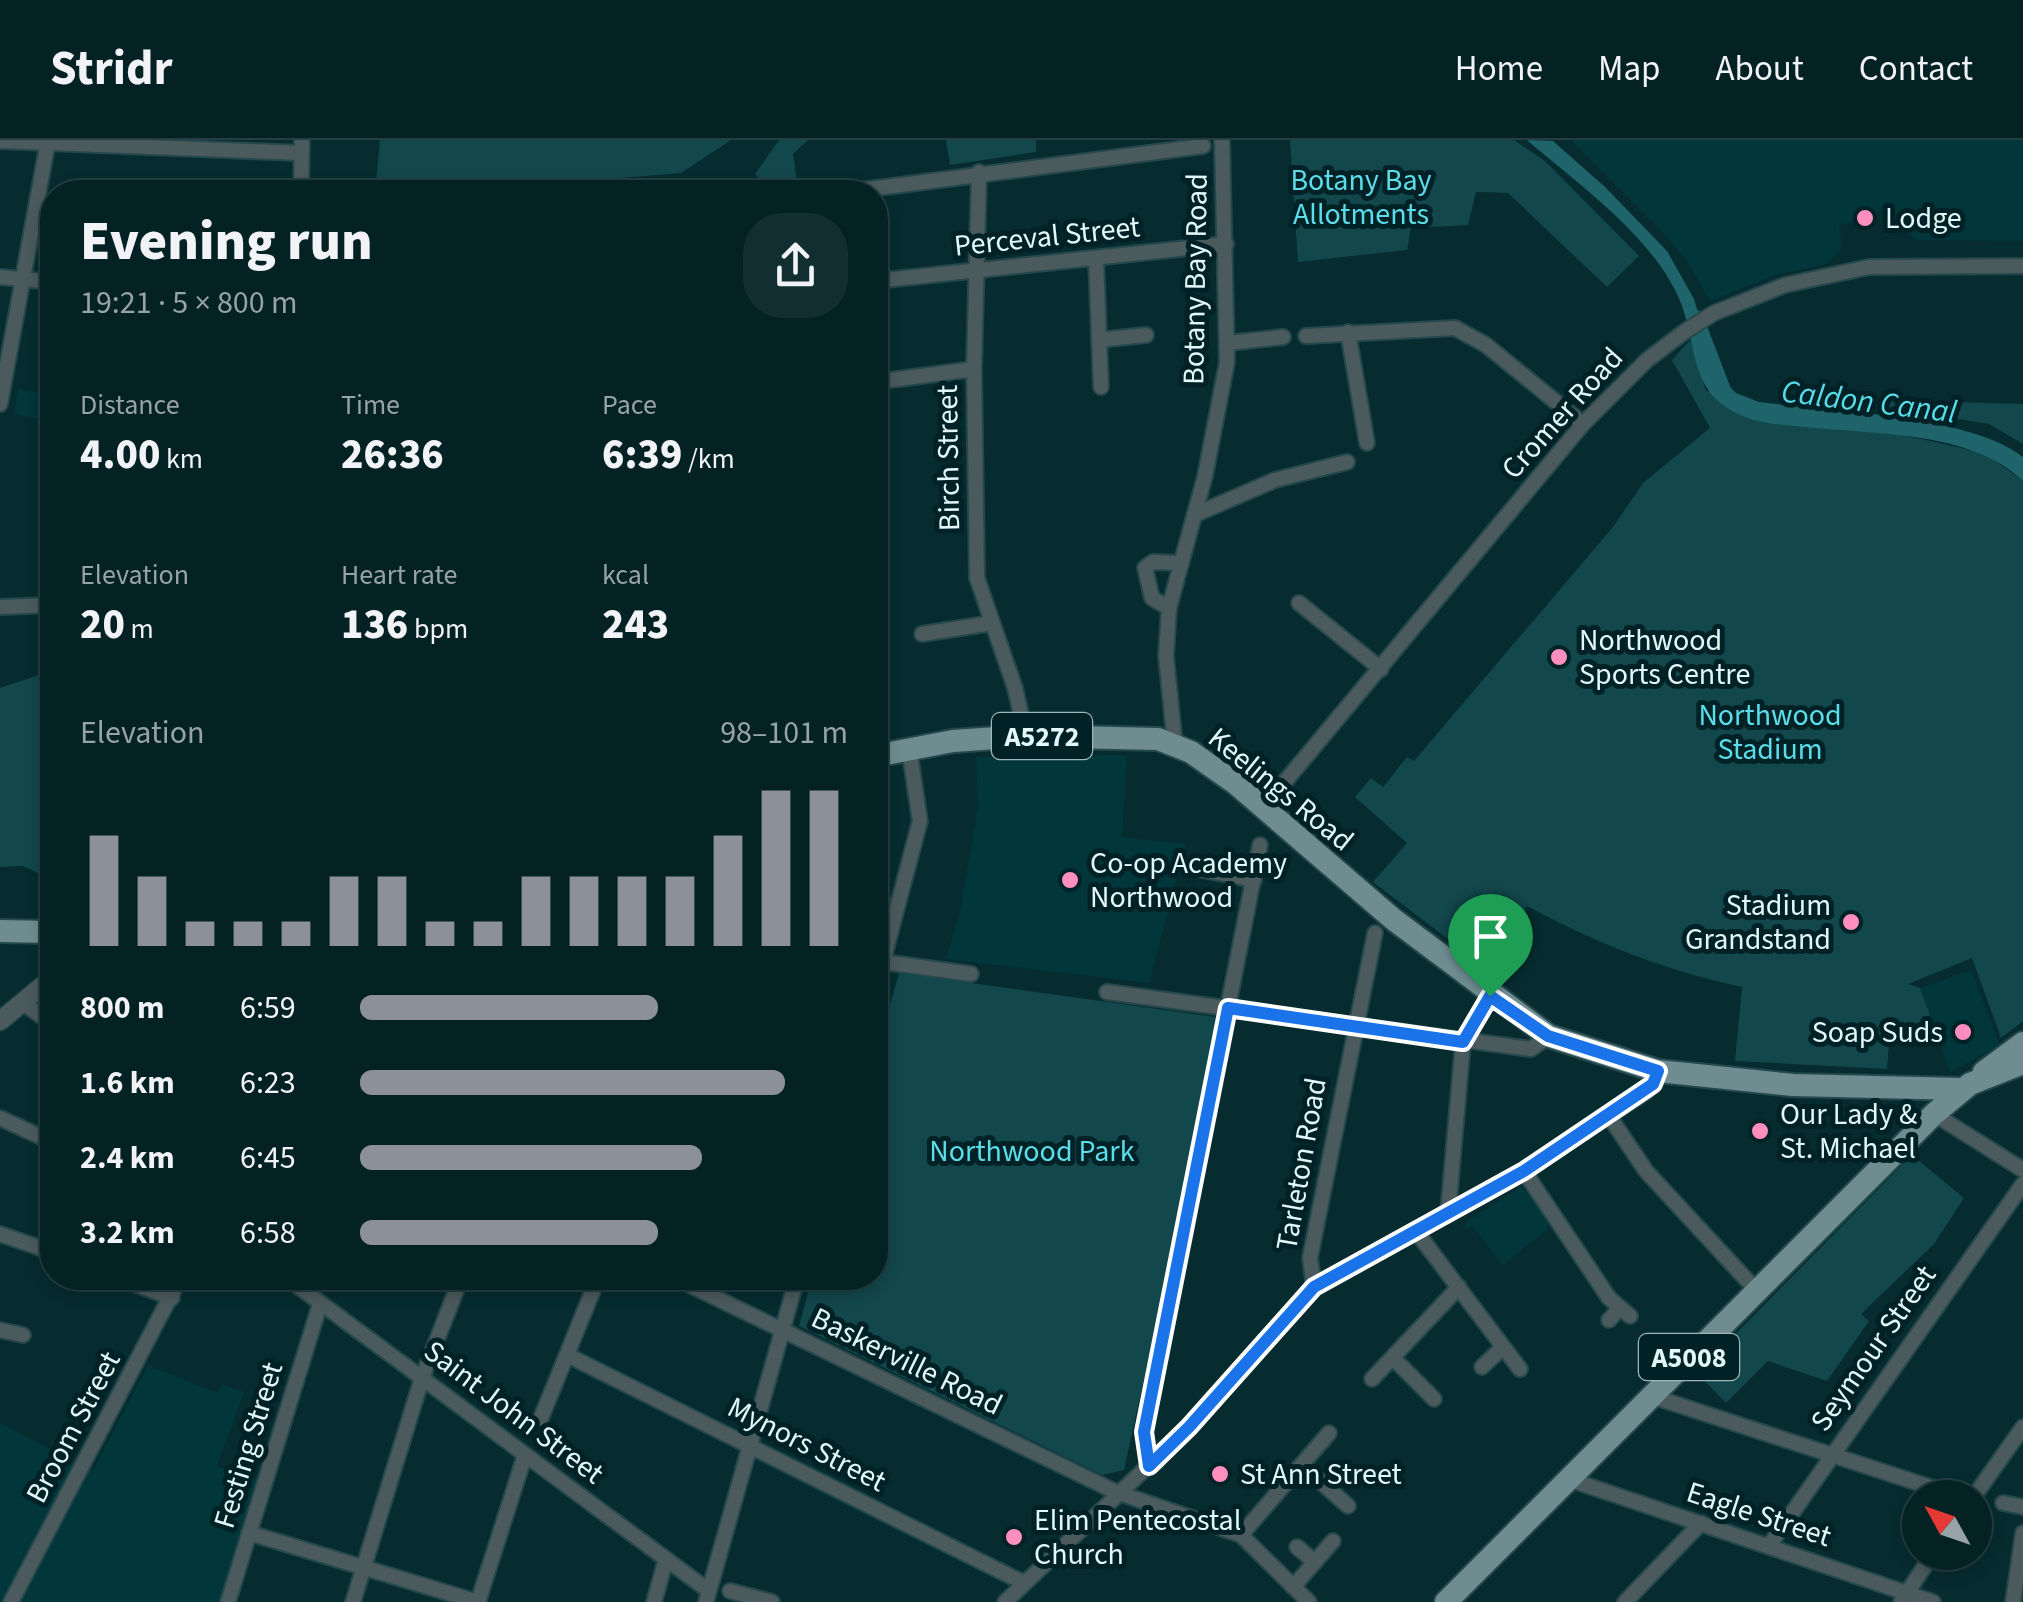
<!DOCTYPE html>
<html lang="en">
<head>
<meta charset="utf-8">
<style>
  body { margin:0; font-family:"Source Sans 3",sans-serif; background:#122e31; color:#f1f3f6; height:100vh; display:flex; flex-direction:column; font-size:38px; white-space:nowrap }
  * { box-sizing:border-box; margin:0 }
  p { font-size:32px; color:#97a3a6 }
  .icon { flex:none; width:55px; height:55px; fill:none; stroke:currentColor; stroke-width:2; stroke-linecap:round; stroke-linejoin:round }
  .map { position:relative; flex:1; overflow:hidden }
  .side { position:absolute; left:40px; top:40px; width:848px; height:1110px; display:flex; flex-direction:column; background:#042124; border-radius:40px; box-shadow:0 5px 15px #0003,0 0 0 2px #253e41 }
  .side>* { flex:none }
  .needle { width:65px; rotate:310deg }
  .buttons { position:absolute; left:1902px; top:1340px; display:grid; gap:20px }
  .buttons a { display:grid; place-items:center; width:90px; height:90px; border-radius:50%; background:#042124; box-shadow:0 5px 15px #0003,0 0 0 2px #253e41; font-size:50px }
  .pin { position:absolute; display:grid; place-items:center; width:85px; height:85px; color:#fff; margin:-102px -42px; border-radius:50% 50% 50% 0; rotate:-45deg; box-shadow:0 0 10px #0007 }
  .pin .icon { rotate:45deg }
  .round { display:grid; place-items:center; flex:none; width:105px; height:105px; border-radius:40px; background:#122e31 }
  .summary { display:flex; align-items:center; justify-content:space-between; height:170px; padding:0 40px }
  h1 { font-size:55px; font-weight:800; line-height:75px }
  .stats { display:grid; grid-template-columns:repeat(3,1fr); gap:15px; height:170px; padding:10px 40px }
  .stats div { display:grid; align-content:center }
  .stats b { font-size:42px; font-weight:800 }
  .stats small { font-size:28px; font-weight:400 }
  .stats p { font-size:28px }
  .chart { height:280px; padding:20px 40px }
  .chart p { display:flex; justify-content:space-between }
  .chart svg { width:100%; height:180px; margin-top:10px; stroke:#8c9099; stroke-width:6 }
  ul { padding:0 40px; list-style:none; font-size:32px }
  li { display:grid; grid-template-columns:160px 120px 1fr; align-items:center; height:75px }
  li i { height:25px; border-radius:12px; background:#8c9099 }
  header { display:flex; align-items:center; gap:60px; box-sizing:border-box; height:140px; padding:0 50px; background:#042124; border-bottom:2px solid #253e41 }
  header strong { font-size:48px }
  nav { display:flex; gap:55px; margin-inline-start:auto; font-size:35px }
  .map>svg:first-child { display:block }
</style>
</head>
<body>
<header>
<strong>Stridr</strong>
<nav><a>Home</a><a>Map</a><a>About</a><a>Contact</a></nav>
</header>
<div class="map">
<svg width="2023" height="1462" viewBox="0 0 2023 1462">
  <rect width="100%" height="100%" fill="#062c30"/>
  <!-- built -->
  <g fill="#01363b">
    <path d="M1571,0H2023V101L1917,100L1896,85L1887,68L1839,86L1842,108L1827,124L1775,135L1710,161L1687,121L1658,87Z"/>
    <path d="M18,249L52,255V281L14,274Z"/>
    <path d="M1127,615L1122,697L1186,704L1149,843L946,819L960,772L978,667L976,617Z"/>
    <path d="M1971,830L2000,905L1950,932L1920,848Z"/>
    <path d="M1522,1046L1548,1080V1089L1503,1125L1472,1086L1463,1092L1466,1082Z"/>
    <path d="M148,1225L218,1253L222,1244L244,1252L217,1326L259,1339L220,1462H0V1283L93,1331Z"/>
  </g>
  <!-- green -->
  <g fill="#12474c">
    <path d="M380,0H731L681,33L459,52H375Z"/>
    <path d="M779,0H808L793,14L798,49L771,52L755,34Z"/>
    <path d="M946,0H1036V12L950,25Z"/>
    <path d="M1290,0H1514L1545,21L1639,116L1607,147L1508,53L1476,52L1468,85L1411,88L1407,110L1298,122Z"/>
    <path d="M1690,200L1706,251L1984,313L2023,341V881L2001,898L1972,818L1908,844L1920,848L1934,886L1890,891L1887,929L1735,921L1742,847C1664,830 1598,804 1527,766L1507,795L1500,794L1478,822L1373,742L1407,703L1355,657L1371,638L1383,647L1407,617L1414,621L1613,387L1643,343L1710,288L1672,220Z"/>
    <path d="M1835,259L2023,264V304L1989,284Z"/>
    <path d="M51,531L44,716L46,737L23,726L0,727V548Z"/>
    <path d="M899,833L1223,878L1124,1330L1102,1335L799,1186L812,1138H875V917Z"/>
    <path d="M1912,1015L1964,1058L1934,1104L1861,1174L1869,1181L1827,1241L1768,1221L1726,1263L1697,1233Z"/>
  </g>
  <!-- water -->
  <path fill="#1e646a" d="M1527,0L1553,1L1605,47L1667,111L1694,159L1716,233L1736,253L1759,262C1829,271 1970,275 2023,317V341C1970,290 1875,295 1806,287C1777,284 1750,284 1726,267C1691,245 1695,201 1682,166C1658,100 1578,44 1527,0Z"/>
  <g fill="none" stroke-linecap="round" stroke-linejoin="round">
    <!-- canal -->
    <path stroke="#1e646a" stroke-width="14" d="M1696,177L1724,250"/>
    <defs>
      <g id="minor">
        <path d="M0,1L301,13"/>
        <path d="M979,32L974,229L977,438L1015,548L1026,596"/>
        <path d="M301,52L302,0"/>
        <path d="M846,52L1203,6"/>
        <path d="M1096,119L1101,247"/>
        <path d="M0,137L52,142"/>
        <path d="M875,141L1226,104"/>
        <path d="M1348,192L1367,303"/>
        <path d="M1306,196L1455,188L1486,205L1583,284"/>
        <path d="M1099,200L1146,195"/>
        <path d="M1228,203L1283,197"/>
        <path d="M875,242L974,229"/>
        <path d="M0,264L48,1"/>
        <path d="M1194,375L1275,340L1347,322"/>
        <path d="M1299,463L1381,529"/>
        <path d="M0,467L52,465"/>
        <path d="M1169,468L1152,458L1145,428L1153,422L1181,423"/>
        <path d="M922,494L992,483"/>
        <path d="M1175,605L1166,516L1169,468L1205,336L1227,222L1222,0"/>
        <path d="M1263,668L1583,284L1647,220L1684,192L1714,173L1785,145L1869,127L2023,126"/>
        <path d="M1183,726L1254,740"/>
        <path d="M876,821L971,834"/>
        <path d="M875,851L920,681L909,608"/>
        <path d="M1107,852L1531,909L1549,896"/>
        <path d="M22,862L52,884"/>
        <path d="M1934,974L2023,1030"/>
        <path d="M1609,976L1646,1031L1757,1151"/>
        <path d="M0,978L52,1002"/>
        <path d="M1524,1031L1609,1158L1630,1176"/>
        <path d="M1448,1073L1463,902L1491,857"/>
        <path d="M1415,1090L1520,1229"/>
        <path d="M0,1094L52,1112"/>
        <path d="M119,1138L172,1158"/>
        <path d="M287,1138L709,1451"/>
        <path d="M675,1138L1116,1352L1241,1395L1309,1462"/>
        <path d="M1314,1147L1310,1118L1375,793"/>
        <path d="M1609,1180L1620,1168"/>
        <path d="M0,1190L23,1195"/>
        <path d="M567,1215L1022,1442"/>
        <path d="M1393,1218L1434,1259"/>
        <path d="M1482,1227L1503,1207"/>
        <path d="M1372,1239L1459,1147"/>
        <path d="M1651,1256L1964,1358"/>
        <path d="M541,1278L598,1138"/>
        <path d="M1302,1325L1348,1366"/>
        <path d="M1149,1326L1144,1292L1260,705"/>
        <path d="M1568,1339L1933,1462"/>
        <path d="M1973,1358L2023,1287"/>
        <path d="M2003,1363L2023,1367"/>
        <path d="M249,1393L478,1462"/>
        <path d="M1241,1395L1329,1293"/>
        <path d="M1769,1406L2023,1044"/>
        <path d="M1297,1407L1315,1422"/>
        <path d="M1293,1447L1333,1401"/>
        <path d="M730,1451L772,1462"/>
        <path d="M11,1462L180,1138"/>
        <path d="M228,1462L320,1164"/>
        <path d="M353,1462L422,1238L461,1138"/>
        <path d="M478,1462L525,1315"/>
        <path d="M654,1462L666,1419"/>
        <path d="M706,1462L797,1138"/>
        <path d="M1005,1462L1189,1287L1314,1147L1524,1031L1647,951L1658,931"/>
        <path d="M1625,1462L1701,1383"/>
        <path d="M1901,1462L1934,1412"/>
        <path d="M2013,1462L2023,1393"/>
      </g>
      <path id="tertiary" d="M0,881L52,838"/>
      <g id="primary">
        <path d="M875,616L953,601L1026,596L1158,599L1191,612L1235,643L1393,779L1549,896L1658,931L1793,945L1962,949"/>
        <path d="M0,791L52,792"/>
        <path d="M1984,932L2023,903"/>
        <path d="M1446,1462L1934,974L1970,944L2023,923"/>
      </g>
    </defs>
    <!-- minor casing -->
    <use href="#minor" stroke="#25484c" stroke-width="18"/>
    <!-- tertiary casing -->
    <use href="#tertiary" stroke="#25484c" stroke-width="21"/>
    <!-- primary casing -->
    <use href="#primary" stroke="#25484c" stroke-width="26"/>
    <!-- minor -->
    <use href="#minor" stroke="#4b5a5c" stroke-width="14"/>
    <!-- tertiary -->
    <use href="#tertiary" stroke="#4b5a5c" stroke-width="18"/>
    <!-- primary -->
    <use href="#primary" stroke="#6f8d91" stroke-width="22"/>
  </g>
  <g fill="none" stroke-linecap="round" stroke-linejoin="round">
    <defs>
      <path id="route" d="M1490,856L1548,896L1658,931L1653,944L1524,1031L1314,1147L1189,1287L1149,1326L1144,1292L1228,868L1463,902Z"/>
    </defs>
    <!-- route casing -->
    <use href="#route" stroke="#fff" stroke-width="20"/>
    <!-- route -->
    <use href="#route" stroke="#1a73e8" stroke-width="12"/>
  </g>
  <!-- markers -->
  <g fill="#fe8ebd" stroke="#002226" stroke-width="4">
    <circle cx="1865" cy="78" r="10"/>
    <circle cx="1559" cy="517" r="10"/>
    <circle cx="1070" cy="740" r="10"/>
    <circle cx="1851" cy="782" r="10"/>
    <circle cx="1963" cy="892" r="10"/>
    <circle cx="1760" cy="991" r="10"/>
    <circle cx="1220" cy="1334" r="10"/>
    <circle cx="1014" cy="1397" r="10"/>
  </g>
  <g text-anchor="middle" stroke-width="10" stroke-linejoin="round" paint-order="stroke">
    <!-- shield labels -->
    <g fill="#002226" stroke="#9fb7ba" stroke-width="2.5">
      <rect x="992" y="573" width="100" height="46" rx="8"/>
      <rect x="1639" y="1194" width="100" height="46" rx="8"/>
    </g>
    <g font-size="28" font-weight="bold" fill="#e3f7f9">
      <text x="1042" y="606">A5272</text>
      <text x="1689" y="1227">A5008</text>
    </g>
    <!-- park labels -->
    <g font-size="30" fill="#5bdeea" stroke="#002226">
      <text x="1361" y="50">Botany Bay<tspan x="1361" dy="34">Allotments</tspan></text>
      <text x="1770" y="585">Northwood<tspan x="1770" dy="34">Stadium</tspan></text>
      <text x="1032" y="1021">Northwood Park</text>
    </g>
    <!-- poi labels -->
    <g font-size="30" fill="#e3f7f9" stroke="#002226" text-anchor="start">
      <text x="1885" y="88">Lodge</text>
      <text x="1579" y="510">Northwood<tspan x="1579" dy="34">Sports Centre</tspan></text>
      <text x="1090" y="733">Co-op Academy<tspan x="1090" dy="34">Northwood</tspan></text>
      <text x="1831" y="775" text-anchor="end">Stadium<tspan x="1831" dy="34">Grandstand</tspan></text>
      <text x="1943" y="902" text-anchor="end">Soap Suds</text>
      <text x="1780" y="984">Our Lady &amp;<tspan x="1780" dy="34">St. Michael</tspan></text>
      <text x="1240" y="1344">St Ann Street</text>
      <text x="1034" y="1390">Elim Pentecostal<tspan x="1034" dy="34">Church</tspan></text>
    </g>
    <!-- street labels -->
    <g font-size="30" fill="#e3f7f9" stroke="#002226">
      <text transform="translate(1047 96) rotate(-6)" y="10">Perceval Street</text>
      <text transform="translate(1195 139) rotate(-89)" y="10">Botany Bay Road</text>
      <text transform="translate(1562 273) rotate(-48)" y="10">Cromer Road</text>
      <text transform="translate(948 318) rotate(-91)" y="10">Birch Street</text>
      <text transform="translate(1281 649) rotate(39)" y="10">Keelings Road</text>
      <text transform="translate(1301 1024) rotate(-80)" y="10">Tarleton Road</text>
      <text transform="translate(1873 1208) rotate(-55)" y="10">Seymour Street</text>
      <text transform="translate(907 1221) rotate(26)" y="10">Baskerville Road</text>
      <text transform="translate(514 1272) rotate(37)" y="10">Saint John Street</text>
      <text transform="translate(73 1287) rotate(-62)" y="10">Broom Street</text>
      <text transform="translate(807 1304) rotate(27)" y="10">Mynors Street</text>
      <text transform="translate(248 1305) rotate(-73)" y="10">Festing Street</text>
      <text transform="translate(1759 1374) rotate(18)" y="10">Eagle Street</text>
    </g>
    <!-- water labels -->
    <g font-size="32" font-style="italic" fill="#59dce9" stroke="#002226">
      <text transform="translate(1869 261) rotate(7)" y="11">Caldon Canal</text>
    </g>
  </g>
</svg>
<div class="buttons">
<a><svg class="needle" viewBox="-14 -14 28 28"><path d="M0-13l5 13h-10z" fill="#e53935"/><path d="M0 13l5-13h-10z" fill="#97a3a6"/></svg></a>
</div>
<div class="pin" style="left:1490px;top:856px;background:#1e9e55"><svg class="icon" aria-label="arrive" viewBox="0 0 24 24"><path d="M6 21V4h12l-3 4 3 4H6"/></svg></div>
<section class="side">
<div class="summary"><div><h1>Evening run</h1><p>19:21 · 5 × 800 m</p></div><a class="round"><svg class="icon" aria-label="share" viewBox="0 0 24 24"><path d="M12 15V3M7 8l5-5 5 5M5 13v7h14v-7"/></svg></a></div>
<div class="stats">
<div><p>Distance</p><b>4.00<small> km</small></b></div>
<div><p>Time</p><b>26:36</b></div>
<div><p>Pace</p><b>6:39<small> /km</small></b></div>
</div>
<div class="stats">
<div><p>Elevation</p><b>20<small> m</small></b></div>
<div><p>Heart rate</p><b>136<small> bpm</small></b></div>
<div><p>kcal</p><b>243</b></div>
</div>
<div class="chart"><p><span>Elevation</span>98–101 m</p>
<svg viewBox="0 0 160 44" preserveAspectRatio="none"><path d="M5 44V17M15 44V27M25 44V38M35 44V38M45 44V38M55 44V27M65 44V27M75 44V38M85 44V38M95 44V27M105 44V27M115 44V27M125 44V27M135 44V17M145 44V6M155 44V6"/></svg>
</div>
<ul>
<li><b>800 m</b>6:59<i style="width:61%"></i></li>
<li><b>1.6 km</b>6:23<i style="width:87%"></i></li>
<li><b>2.4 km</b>6:45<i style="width:70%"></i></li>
<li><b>3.2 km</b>6:58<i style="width:61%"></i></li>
</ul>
</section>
</div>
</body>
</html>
